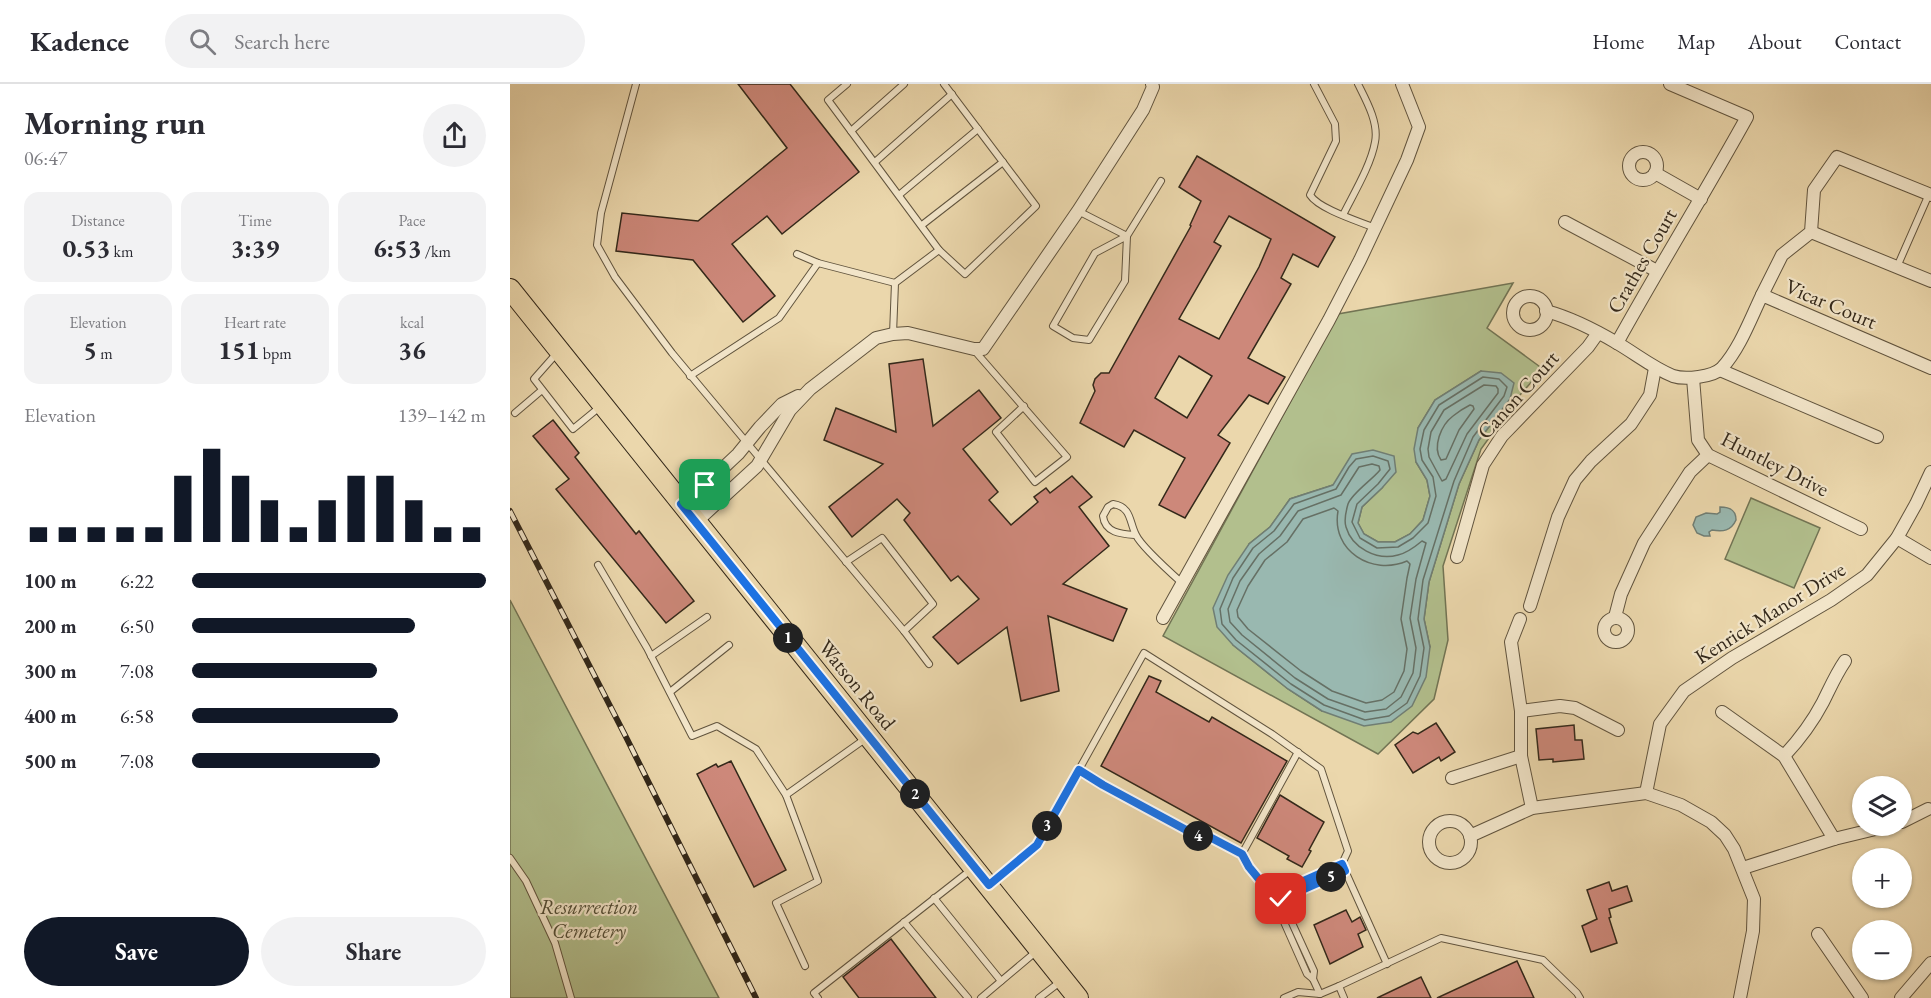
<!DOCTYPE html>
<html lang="en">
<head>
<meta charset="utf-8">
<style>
  body { margin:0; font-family:"EB Garamond",serif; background:#f2f2f3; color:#2b2b33; height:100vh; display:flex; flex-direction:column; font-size:22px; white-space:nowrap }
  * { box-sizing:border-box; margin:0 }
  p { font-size:20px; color:#7c7c81 }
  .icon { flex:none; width:33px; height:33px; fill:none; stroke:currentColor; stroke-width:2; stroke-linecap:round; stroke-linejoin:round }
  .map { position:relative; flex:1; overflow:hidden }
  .drawer { display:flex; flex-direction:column; background:#fff; width:510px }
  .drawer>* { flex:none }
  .tools { position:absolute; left:1342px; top:692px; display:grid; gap:12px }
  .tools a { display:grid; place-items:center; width:60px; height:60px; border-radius:50%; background:#fff; box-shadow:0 2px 4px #0004; font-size:30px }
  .pin { position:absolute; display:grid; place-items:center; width:51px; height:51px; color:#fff; margin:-26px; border-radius:12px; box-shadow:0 3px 9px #0006 }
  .km { position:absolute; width:30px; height:30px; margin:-15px; border-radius:50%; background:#222; color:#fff; font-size:16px; line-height:30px; text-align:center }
  .round { display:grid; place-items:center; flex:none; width:63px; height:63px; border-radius:32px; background:#f2f2f3 }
  .head { display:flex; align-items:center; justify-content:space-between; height:102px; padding:0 24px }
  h1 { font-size:33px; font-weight:700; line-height:45px }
  .stats { display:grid; grid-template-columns:repeat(3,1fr); gap:9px; height:102px; padding:6px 24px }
  .stats div { display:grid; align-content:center; border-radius:15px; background:#f2f2f3; text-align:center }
  .stats b { font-size:26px; font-weight:700 }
  .stats small { font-size:16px; font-weight:400 }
  .stats p { font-size:16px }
  .chart { height:168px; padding:12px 24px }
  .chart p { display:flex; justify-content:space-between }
  .chart svg { width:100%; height:108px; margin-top:6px; stroke:#111827; stroke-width:6 }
  .action { display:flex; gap:12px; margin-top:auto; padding:12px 24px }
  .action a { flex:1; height:69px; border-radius:36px; background:#111827; color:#fff; font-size:24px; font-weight:700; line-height:69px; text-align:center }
  .action a+a { background:#f2f2f3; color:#2b2b33 }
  ul { padding:0 24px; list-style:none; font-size:20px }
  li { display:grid; grid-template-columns:96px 72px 1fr; align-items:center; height:45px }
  li i { height:15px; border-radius:8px; background:#111827 }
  header { display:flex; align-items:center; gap:36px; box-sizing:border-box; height:84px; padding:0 30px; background:#fff; border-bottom:2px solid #e1e1e2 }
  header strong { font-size:28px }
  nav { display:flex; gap:33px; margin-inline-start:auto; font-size:21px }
  .search { width:420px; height:54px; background:#f2f2f3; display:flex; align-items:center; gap:15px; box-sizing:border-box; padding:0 21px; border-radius:33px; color:#7c7c81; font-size:22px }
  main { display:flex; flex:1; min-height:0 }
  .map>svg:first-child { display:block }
</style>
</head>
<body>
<header>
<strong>Kadence</strong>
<div class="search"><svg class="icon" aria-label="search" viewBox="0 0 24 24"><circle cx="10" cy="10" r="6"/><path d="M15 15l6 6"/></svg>Search here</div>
<nav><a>Home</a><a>Map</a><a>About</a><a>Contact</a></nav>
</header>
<main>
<section class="drawer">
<div class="head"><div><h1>Morning run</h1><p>06:47</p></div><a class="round"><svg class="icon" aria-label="share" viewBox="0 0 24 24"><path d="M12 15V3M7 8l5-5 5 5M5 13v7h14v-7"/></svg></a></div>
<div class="stats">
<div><p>Distance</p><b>0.53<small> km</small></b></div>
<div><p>Time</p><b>3:39</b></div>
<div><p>Pace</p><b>6:53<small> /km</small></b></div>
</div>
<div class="stats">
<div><p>Elevation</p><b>5<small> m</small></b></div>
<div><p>Heart rate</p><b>151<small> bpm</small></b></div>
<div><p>kcal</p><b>36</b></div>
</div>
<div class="chart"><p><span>Elevation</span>139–142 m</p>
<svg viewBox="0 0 160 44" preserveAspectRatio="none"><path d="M5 44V38M15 44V38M25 44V38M35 44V38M45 44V38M55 44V17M65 44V6M75 44V17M85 44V27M95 44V38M105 44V27M115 44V17M125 44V17M135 44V27M145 44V38M155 44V38"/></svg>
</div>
<ul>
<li><b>100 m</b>6:22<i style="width:100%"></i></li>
<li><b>200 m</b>6:50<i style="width:76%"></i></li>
<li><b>300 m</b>7:08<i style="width:63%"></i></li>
<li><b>400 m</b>6:58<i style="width:70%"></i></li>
<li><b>500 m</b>7:08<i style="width:64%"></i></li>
</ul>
<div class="action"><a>Save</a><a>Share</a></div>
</section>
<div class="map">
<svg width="1421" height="914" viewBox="0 0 1421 914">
  <rect width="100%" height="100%" fill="#ebd7ac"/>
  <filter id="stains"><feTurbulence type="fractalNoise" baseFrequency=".00333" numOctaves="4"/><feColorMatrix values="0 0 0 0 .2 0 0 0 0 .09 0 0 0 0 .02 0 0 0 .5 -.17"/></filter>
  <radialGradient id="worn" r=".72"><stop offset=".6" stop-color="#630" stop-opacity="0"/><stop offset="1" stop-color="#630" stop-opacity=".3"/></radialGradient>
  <!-- green -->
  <g fill="#b2bf8d" stroke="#727454" stroke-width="1.5" fill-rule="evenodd">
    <path d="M1003,199L977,244L1033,285L1010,311L971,365L933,482L938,556L924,615L868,670L653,552L828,230ZM971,287L1000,315L969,356L949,400L919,498L914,535L920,563L812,627L778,605L723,561L739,460L760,443L780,415L823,401L872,404L852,423L848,439L854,450L868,458H885L900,450L913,436L920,412L917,396L906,378L908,344L925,316Z"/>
    <path d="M1241,414L1310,444L1284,504L1215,475Z"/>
    <path d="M0,516L209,914H0Z"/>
  </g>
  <!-- water -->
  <g fill="#99b8b0" stroke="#707e74" stroke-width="1.5">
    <path d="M971,287L991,289L1004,299L1000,315L969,356L949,400L919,498L914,535L920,563L916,593L902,622L881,638L854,642L812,627L778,605L723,561L707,543L703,524L718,491L739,460L760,443L780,415L823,401L842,370L863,366L884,372L886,388L872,404L852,423L848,439L854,450L868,458H885L900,450L913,436L920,412L917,396L906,378L904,365L908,344L925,316Z"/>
    <path d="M1210,423C1220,423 1226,426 1226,436C1221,447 1213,448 1202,446L1199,448L1200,452H1194L1187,449L1183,441L1186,433L1196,429L1207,430L1210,428Z"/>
  </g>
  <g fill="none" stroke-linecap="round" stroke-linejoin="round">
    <!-- shore -->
    <g stroke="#667065" stroke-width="1.5">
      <path d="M973,293L989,295L997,303L994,312L963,353L944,397L913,496L908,535L914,564L910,592L897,619L879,632L855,636L814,621L781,600L726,556L712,540L710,525L723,494L743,464L764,447L784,420L826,405L839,383L846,375L863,372L878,377L880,385L868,400L847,420L842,438L850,454L867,464L888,463L903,454L918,439L926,412L923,393L912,376L910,365L914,346L929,321Z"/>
      <path d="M974,301L986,302L988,305V309L957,350L936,395L932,397L919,373L918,365L921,348L934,326Z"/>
      <path d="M960,321L963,322L964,325L949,346L936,375L931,376C922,363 931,341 943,332C948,328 954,324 960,321Z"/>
      <path d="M862,380L869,382L870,386C862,396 842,409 838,420C836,427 834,437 836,443C842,464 867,477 888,471C897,469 906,462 912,457L916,459L906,495L900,534L906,564L903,589L891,613L876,625L855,628L818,615L785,594L732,551L720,538L718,525L730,497L749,470L770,452L788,427L831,411L849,383Z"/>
      <path d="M824,424L828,427C821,467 862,492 897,477L900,480L897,494L891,535L897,565L894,587L884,608L872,616L856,619L822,607L791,587L738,545L728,533L727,526L738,502L755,476L777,458L793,435Z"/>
    </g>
  </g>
  <!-- building -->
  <g fill="#cd887a" stroke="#33281a" stroke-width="1.5" fill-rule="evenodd">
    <path d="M228,0H280L349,88L272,150L257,132L222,160L265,212L233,238L183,176L106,167L112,129L188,137L277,64Z"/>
    <path d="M687,72L825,153L808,183L783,170L771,194L781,200L738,274L775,293L758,320L739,311L708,351L720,359L675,434L649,421L675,374L624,346L614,363L570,339L585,307L583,301L585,295L591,289H599L681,142L680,141L691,117L669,103ZM719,132L761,155L749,183L709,255L669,235L711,162L704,158ZM669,272L702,292L677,334L645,314Z"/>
    <path d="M413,275L423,342L469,306L491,334L453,365L488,408L479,416L501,441L528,418L524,413L536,404L540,409L562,392L582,413L569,423L599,462L553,500L617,525L603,557L538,532L549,607L511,617L497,543L448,580L423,553L469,515L448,492L441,497L394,436L400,429L387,415L342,453L319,423L373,380L314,356L326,324L386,348L379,280Z"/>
    <path d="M43,336L69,369L65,373L126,450L129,447L184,517L156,539L46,405L59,395L23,352Z"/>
    <path d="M639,592L651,597L646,608L699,638L702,633L777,677L731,759L591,682Z"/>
    <path d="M926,639L945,668L931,677L929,673L903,689L885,661L903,648L908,650Z"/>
    <path d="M1064,641L1065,656H1072L1074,675L1043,678V675L1029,676L1026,645Z"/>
    <path d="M221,677L276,786L244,803L187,690L206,680L208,683Z"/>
    <path d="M770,711L814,738L799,766L801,767L792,783L777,775L779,772L747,754Z"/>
    <path d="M1099,798L1102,807L1117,802L1122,817L1099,825L1101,833L1099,834L1107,859L1081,868L1072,842L1087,835L1077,806Z"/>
    <path d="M836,826L842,838L850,833L856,846L848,850L853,863L820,880L804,841Z"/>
    <path d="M381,855L426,914H349L333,893Z"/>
    <path d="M1007,877L1024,914H927Z"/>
    <path d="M911,893L921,914H867Z"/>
  </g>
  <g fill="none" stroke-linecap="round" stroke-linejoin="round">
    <defs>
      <g id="service">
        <path d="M126,0L91,129L87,161L105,193L162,269L394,547L419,580"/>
        <path d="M337,0L318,16L429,166L455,190L526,122L434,0"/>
        <path d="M804,0L825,40L826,57L800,111C809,125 848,137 865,144"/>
        <path d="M341,47L394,0"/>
        <path d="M365,78L442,10"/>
        <path d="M389,111L468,45"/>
        <path d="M568,127L617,152L651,97"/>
        <path d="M833,131C844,109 861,81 865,58C869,39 856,16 848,0"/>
        <path d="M412,141L493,78"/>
        <path d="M617,152L615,197L579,256L563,254L543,242L585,169Z"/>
        <path d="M287,170L308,179L385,199"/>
        <path d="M1387,183L1419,110"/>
        <path d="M383,250L385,199L429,166"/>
        <path d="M464,266L557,373L525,398L486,348L514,322"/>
        <path d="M47,269L24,295L63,345L91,322"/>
        <path d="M180,292L269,234L308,179"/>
        <path d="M5,329L32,306"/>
        <path d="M625,451C611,450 595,449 593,432L598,423L603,420C622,423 619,438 626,451C631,462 662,490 672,499"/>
        <path d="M336,478L372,454L423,520L394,547"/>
        <path d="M88,481L137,564L182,652L207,642L246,665L276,711L355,655"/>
        <path d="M141,572L197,533"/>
        <path d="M160,608L219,561"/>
        <path d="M569,686L593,701L691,754L694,750L732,770L739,783L762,811L797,890L803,895"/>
        <path d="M276,711L308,797L266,819L295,882"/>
        <path d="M732,770L788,668"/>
        <path d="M0,774L16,797L45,859L61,914"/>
        <path d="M481,800L527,761L634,569L762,650L811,685L838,767L832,780"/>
        <path d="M762,811L832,780L877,880"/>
        <path d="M424,814L491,897"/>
        <path d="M394,838L458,914"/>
        <path d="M829,902L834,914"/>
        <path d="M810,910L803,895L804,887L771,815L835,787"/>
        <path d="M308,914L304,909L462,785"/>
        <path d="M471,914L528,866"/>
        <path d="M529,914L550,898"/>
        <path d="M774,914L788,908L810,910L829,902L931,854L1033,876L1067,909L1070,914"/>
      </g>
      <g id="minor">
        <circle cx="1133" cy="82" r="14"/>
        <path d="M1145,89L1191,115"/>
        <path d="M1055,138L1147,187"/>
        <path d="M1301,148L1421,197"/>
        <path d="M1252,211L1272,171L1301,148L1304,106L1327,73L1421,111"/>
        <circle cx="1020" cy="229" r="17"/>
        <path d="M1036,227C1062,234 1085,246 1107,259C1126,270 1143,284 1163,292C1175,296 1203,293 1212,284C1230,264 1240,236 1252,211L1421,284"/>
        <path d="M1107,259C1149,183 1195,109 1237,33L1160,0"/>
        <path d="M1210,286L1367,353"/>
        <path d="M1183,294L1188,356L1198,371L1351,445"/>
        <path d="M171,420L195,401L228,370L250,343L272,320L288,312"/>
        <path d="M186,438L247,382L280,326L300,305L366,254L383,250L398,249L464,265H473L568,127L633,26L643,3L642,0"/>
        <path d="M1387,454L1421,474"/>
        <path d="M947,473L973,381L992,352L1078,263L1088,249"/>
        <path d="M1020,522L1048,433L1065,396L1081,377L1121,340L1140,311L1145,284"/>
        <path d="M1105,533L1111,510L1134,459L1180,388L1198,371"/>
        <circle cx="1106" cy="546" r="12"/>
        <path d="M653,534L819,236L850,176L897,76L909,43L892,0"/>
        <path d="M1010,535L1001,558L1011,627V672L1022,724"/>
        <path d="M1011,627L1050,622L1065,624L1108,646"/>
        <path d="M1212,628L1274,672L1324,755"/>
        <path d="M1274,672C1289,656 1302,639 1313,618C1320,604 1326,590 1335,577"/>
        <path d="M942,694L1011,672"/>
        <path d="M1136,709L1150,640L1174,607L1222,574L1321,516L1357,491L1387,454L1406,420L1421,388"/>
        <circle cx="940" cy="758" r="21"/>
        <path d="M1392,738L1418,725"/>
        <path d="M960,752L1022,724L1136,709L1171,721L1201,738L1215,751L1224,765L1244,815L1243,847L1230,914"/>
        <path d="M1233,784L1324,755L1382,741"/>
        <path d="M1308,850L1352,914"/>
        <path d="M1391,914L1421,879"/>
      </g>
      <path id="primary" d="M0,205L568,914"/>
    </defs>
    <!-- service casing -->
    <use href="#service" stroke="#61543e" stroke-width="8"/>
    <!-- minor casing -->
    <use href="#minor" stroke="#61543e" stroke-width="14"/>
    <!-- primary casing -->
    <use href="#primary" stroke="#33281a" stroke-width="22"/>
    <!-- service -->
    <use href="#service" stroke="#f2e5c9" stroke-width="6"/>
    <!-- minor -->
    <use href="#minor" stroke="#f2e5c9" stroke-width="12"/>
    <!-- primary -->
    <use href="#primary" stroke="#ebd7ac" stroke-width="20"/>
    <defs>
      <path id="rail" d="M0,427L116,653L246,914"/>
    </defs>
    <!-- rail casing -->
    <use href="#rail" stroke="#33281a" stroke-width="6"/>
    <!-- rail -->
    <use href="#rail" stroke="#f2e5c9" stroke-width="4" stroke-dasharray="11" stroke-linecap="butt"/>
  </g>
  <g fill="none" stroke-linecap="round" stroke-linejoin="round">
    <defs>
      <path id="route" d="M195,401L171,420L479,801L527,761L569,686L593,701L691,754L694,750L732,770L739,783L762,811L832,780L835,787L771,815"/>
    </defs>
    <!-- route casing -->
    <use href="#route" stroke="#fff" stroke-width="12"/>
    <!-- route -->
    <use href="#route" stroke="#1a73e8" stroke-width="8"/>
  </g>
  <g text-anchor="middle" stroke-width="4.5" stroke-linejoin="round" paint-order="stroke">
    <!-- street labels -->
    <g font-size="21" fill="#33281a" stroke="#f2e5c9">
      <text transform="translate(1132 177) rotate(-60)" y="7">Crathes Court</text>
      <text transform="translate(1321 220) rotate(23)" y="7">Vicar Court</text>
      <text transform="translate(1008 311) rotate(-48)" y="7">Canon Court</text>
      <text transform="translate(1265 380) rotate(27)" y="7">Huntley Drive</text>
      <text transform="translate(1260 529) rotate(-32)" y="7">Kenrick Manor Drive</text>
      <text transform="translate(347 601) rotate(51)" y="7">Watson Road</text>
    </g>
    <!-- park labels -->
    <g font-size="21" font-style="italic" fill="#534e37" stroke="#f2e5c9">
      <text x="79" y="830">Resurrection<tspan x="79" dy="24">Cemetery</tspan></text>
    </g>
  </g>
  <rect width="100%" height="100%" filter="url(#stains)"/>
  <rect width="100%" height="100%" fill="url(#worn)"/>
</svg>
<div class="tools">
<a><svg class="icon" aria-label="layers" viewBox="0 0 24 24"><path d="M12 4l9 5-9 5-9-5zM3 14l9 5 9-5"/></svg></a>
<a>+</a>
<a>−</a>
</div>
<div class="pin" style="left:195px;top:401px;background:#1e9e55"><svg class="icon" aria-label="arrive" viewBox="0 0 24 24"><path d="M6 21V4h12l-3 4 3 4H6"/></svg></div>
<div class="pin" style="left:771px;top:815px;background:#d93025"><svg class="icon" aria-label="check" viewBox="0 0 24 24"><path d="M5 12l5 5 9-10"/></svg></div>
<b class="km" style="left:278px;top:554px">1</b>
<b class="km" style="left:405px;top:710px">2</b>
<b class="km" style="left:537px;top:742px">3</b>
<b class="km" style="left:688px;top:752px">4</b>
<b class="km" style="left:821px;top:793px">5</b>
</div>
</main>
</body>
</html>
